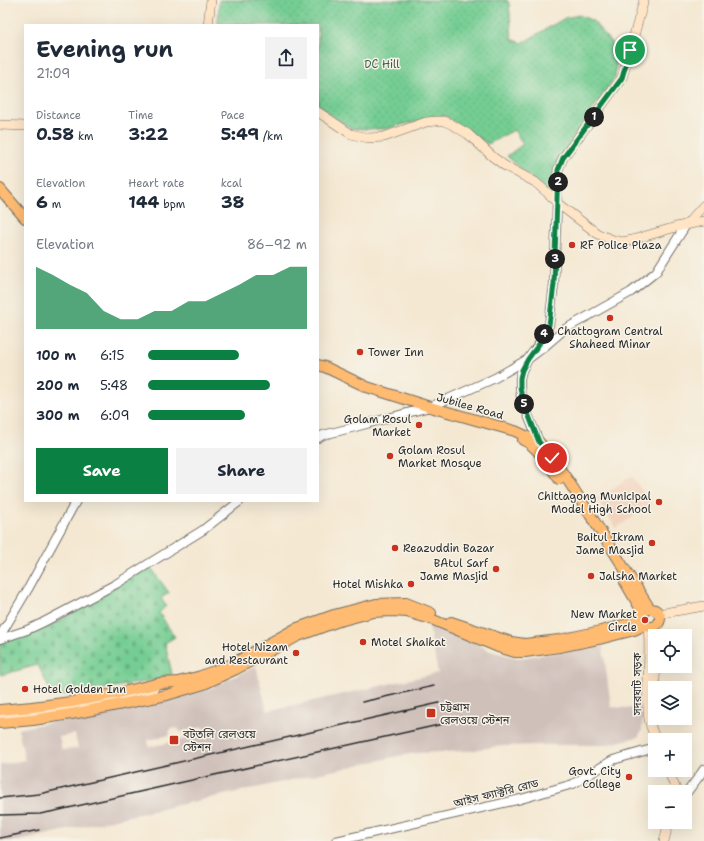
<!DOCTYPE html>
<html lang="en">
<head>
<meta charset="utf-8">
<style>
  body { margin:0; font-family:"Shantell Sans","Noto Sans Bengali",sans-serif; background:#f2f2f3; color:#1f2937; height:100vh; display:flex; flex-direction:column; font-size:15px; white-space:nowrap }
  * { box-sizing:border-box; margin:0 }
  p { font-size:13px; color:#747a83 }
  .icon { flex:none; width:22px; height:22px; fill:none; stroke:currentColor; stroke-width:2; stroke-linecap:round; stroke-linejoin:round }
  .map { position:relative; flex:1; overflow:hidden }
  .drawer { position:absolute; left:24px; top:24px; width:295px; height:478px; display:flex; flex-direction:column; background:#fff; border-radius:0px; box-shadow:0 4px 16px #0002 }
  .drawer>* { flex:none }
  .buttons { position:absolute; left:648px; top:629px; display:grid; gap:8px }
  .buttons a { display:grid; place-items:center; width:44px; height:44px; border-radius:0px; background:#fff; box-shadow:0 4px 16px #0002; font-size:20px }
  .pin { position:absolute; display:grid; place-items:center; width:34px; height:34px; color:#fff; margin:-17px; border:2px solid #fff; border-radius:50%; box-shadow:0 1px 4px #0007 }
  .km { position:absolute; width:20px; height:20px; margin:-10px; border-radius:50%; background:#222; color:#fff; font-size:11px; line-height:20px; text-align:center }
  .round { display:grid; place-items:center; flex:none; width:42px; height:42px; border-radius:0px; background:#f2f2f3 }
  .summary { display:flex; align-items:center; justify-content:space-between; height:68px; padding:0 12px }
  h1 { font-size:22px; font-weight:700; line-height:30px }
  .stats { display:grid; grid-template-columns:repeat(3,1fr); gap:6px; height:68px; padding:4px 12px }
  .stats div { display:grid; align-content:center }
  .stats b { font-size:17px; font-weight:700 }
  .stats small { font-size:11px; font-weight:400 }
  .stats p { font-size:11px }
  .chart { height:112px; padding:8px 12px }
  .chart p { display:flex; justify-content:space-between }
  .chart svg { width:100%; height:72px; margin-top:4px; fill:#0b8043; opacity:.7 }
  .cta { display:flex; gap:8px; margin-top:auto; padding:8px 12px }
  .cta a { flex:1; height:46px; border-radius:0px; background:#0b8043; color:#fff; font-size:16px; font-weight:700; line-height:46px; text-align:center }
  .cta a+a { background:#f2f2f3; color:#1f2937 }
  ul { padding:0 12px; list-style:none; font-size:13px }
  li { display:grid; grid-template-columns:64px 48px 1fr; align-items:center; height:30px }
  li i { height:10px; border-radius:5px; background:#0b8043 }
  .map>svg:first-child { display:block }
</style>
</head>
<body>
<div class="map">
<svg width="704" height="841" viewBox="0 0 704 841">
  <defs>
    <pattern id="cemetery-stones" width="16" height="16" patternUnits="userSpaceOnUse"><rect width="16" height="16" fill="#75cd93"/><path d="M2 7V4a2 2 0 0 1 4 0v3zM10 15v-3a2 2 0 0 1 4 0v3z" fill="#65b07f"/></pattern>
    <pattern id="park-dots" width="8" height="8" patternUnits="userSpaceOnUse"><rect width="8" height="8" fill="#75cd93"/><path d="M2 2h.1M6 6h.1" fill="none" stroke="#65b07f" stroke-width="1.8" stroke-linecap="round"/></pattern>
  </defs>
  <rect width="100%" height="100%" fill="#f7f3e8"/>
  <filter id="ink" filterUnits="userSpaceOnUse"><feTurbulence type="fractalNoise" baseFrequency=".025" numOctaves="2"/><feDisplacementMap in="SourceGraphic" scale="8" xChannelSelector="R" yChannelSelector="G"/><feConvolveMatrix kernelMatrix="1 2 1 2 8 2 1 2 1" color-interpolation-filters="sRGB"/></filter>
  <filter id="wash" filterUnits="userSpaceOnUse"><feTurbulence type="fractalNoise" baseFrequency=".012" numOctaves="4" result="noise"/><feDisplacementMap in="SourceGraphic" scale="16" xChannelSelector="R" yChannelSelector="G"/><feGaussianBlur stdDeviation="0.9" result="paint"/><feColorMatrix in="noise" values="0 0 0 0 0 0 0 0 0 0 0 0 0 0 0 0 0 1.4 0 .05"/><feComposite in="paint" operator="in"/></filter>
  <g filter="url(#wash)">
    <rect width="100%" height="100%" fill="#f4e8d2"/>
    <!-- built -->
    <path fill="#f2d4be" d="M632,476L651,505L616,528L597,499Z"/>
    <!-- railway -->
    <path fill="#cfc0ba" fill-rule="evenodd" d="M428,622L459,634L490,651L518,658L603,647L611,707L643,709L642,730L638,737L605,745H541L500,746L469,751L417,753L398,756L18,841H0V765L25,760L18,729L207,690L256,666L267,711L438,673ZM203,727L204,735L149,747L148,740L170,735L169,730L174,728L176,729L178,728L180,732ZM75,734L78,748L62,750L59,737Z"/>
    <!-- cemetery -->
    <path fill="url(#cemetery-stones)" stroke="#507c5f" d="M149,565L169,593L161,598L166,606L159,613L175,637L165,643L172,674L167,677L145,682L53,697L38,665L1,675L0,673V643L1,642L28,634L63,619L91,601Z"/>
    <!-- park -->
    <path fill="url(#park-dots)" stroke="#507c5f" d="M219,0H507L509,3L512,39L522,43L565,18L579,15L593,21L617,50L615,77L556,163L550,195L507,156L523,144L514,130L488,144L445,116L396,126L387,129H352L318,107V25H218Z"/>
  </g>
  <g filter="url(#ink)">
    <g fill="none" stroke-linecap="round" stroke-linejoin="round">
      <defs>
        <g id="tertiary">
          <path d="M318,438L323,435L355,427L407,413L430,407L495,378L528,359L544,347L565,329L631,292L656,272L686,225"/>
          <path d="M539,442L521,398L520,387V378L522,370L528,359L539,344L549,325L554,284L557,203"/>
          <path d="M0,636L28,589L76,501"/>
          <path d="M0,639L27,630L42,623L116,584L203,530L240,501"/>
          <path d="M685,795L700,775L704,769"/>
          <path d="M336,841L521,799L573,784L613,760L655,748"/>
        </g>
        <g id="secondary">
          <path d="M208,25L211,0"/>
          <path d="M318,112L351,134L368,138L384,137L426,122L436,121H444L451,124L468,134L493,157L505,166L535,182L550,195L557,203L598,234L613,240L622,242L632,240L676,227L704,221"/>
          <path d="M0,125L25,126"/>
          <path d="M557,203L558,170L563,158L622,78L644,0"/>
          <path d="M686,225L704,205"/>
          <path d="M658,614L704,606"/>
          <path d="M648,626C651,655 646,684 648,713C649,722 652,731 656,740"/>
          <path d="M654,693L656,666"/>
          <path d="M0,715C16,716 33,713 49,711C84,706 121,701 154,688"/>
          <path d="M668,770L677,792"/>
          <path d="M664,841L669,822"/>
        </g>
        <g id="primary">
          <path d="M0,189L25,218"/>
          <path d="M318,365L325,367L367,387L430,407L515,431L539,442L552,458L569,482L614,552L650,609"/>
          <path d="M523,440C536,444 551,468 559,479"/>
          <path d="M625,582L643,613"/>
          <circle cx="651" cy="618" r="9"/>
          <path d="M451,622L511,642L525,644L559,640L601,631L631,623L642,617"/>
          <path d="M0,710L32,707L71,702L118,693L160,683L178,682L201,676L232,664L295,629L334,615L376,604L406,603L431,613"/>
          <path d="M0,723L33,720L77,713L167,695L204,684L236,669L298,636L336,622L373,612L392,611L407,612L431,619L498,647L515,652H525L559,647L603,638L634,630L645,625"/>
        </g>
      </defs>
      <!-- tertiary casing -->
      <use href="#tertiary" stroke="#716d65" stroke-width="10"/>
      <!-- secondary casing -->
      <use href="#secondary" stroke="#716d65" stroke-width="10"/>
      <!-- primary casing -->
      <use href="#primary" stroke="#716d65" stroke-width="12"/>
      <!-- tertiary -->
      <use href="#tertiary" stroke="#fff" stroke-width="8"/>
      <!-- secondary -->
      <use href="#secondary" stroke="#ffe4c6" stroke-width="9"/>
      <!-- primary -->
      <use href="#primary" stroke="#febb71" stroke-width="10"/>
      <!-- rail -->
      <g stroke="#2b2b2b" stroke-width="1.5">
        <path d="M362,702L434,686"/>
        <path d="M0,798L39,794L439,703"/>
        <path d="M0,815L40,814L55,811L201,778L443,724"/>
        <path d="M0,838L39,830"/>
      </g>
    </g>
  </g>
  <g fill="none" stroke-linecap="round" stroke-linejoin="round" filter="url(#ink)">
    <defs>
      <path id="route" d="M552,458L539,442L522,398L520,387V378L522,370L528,359L539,344L549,325L554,284L558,170L563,158L622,78L630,50"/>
    </defs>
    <!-- route casing -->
    <use href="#route" stroke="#fff" stroke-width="8"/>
    <!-- route -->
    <use href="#route" stroke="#0b8043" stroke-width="5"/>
  </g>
  <!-- markers -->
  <g fill="#c8321e" stroke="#f7f3e8" stroke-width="1.5">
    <circle cx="572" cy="245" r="4"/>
    <circle cx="610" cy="318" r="4"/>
    <circle cx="360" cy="352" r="4"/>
    <circle cx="419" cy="425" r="4"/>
    <circle cx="390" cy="456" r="4"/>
    <circle cx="659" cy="502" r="4"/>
    <circle cx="652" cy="543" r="4"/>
    <circle cx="395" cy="548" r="4"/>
    <circle cx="496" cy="569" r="4"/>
    <circle cx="591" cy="576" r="4"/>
    <circle cx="411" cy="584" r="4"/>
    <circle cx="645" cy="620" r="4"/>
    <circle cx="363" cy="642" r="4"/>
    <circle cx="296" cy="653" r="4"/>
    <circle cx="25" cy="689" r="4"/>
    <rect x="426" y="708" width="10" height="10" rx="2"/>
    <rect x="169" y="735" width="10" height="10" rx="2"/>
    <circle cx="629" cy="777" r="4"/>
  </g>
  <g text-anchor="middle" stroke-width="3" stroke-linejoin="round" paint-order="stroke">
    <!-- park labels -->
    <g font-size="11" fill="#415c4a" stroke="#f7f3e8">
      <text x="382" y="68">DC Hill</text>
    </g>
    <!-- poi labels -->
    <g font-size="11" fill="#2b2b2b" stroke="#f7f3e8" text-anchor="start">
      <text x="580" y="249">RF Police Plaza</text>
      <text x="610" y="335" text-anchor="middle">Chattogram Central<tspan x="610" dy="13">Shaheed Minar</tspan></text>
      <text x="368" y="356">Tower Inn</text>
      <text x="411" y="423" text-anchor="end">Golam Rosul<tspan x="411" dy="13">Market</tspan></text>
      <text x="398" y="454">Golam Rosul<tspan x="398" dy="13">Market Mosque</tspan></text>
      <text x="651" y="500" text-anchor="end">Chittagong Municipal<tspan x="651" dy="13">Model High School</tspan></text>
      <text x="644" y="541" text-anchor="end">Baitul Ikram<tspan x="644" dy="13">Jame Masjid</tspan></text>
      <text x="403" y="552">Reazuddin Bazar</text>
      <text x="488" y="567" text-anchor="end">BAtul Sarf<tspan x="488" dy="13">Jame Masjid</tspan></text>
      <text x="599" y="580">Jalsha Market</text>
      <text x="403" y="588" text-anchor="end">Hotel Mishka</text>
      <text x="637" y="618" text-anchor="end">New Market<tspan x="637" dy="13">Circle</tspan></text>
      <text x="371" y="646">Motel Shaikat</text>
      <text x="288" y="651" text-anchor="end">Hotel Nizam<tspan x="288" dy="13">and Restaurant</tspan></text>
      <text x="33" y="693">Hotel Golden Inn</text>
      <text x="440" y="711">চট্টগ্রাম<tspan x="440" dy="13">রেলওয়ে স্টেশন</tspan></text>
      <text x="183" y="738">বটতলি রেলওয়ে<tspan x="183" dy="13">স্টেশন</tspan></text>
      <text x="621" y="775" text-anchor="end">Govt. City<tspan x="621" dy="13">College</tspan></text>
    </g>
    <!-- street labels -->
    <g font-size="11" fill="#2b2b2b" stroke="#f7f3e8">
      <text transform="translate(470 406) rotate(16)" y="4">Jubilee Road</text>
      <text transform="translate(637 684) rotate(-90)" y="4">সদরঘাট সড়ক</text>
      <text transform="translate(496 793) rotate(-14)" y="4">আইস ফ্যাক্টরি রোড</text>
    </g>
  </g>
</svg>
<div class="buttons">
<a><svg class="icon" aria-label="locate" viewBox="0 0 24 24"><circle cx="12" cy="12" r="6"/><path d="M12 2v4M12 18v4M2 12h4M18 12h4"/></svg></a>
<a><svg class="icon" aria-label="layers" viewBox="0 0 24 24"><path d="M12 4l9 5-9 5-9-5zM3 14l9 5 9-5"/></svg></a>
<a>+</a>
<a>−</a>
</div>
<div class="pin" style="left:630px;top:50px;background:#1e9e55"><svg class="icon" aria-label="arrive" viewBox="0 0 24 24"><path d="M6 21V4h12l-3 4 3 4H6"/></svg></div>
<div class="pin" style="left:552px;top:458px;background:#d93025"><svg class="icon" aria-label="check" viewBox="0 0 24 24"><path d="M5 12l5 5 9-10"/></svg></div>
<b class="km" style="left:594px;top:117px">1</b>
<b class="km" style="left:558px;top:182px">2</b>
<b class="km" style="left:555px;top:259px">3</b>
<b class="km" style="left:544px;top:334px">4</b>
<b class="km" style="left:524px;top:404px">5</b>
<section class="drawer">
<div class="summary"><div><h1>Evening run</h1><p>21:09</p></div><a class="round"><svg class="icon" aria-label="share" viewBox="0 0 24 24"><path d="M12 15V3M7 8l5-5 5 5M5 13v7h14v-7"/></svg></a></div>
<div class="stats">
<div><p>Distance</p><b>0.58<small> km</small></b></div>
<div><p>Time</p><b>3:22</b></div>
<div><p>Pace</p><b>5:49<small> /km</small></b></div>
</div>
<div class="stats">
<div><p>Elevation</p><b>6<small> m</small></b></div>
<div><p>Heart rate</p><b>144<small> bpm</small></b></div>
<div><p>kcal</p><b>38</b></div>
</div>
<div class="chart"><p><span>Elevation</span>86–92 m</p>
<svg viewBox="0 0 160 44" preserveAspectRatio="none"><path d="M0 44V6L10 11L20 17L30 22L40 33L50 38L60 38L70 33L80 33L90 27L100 27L110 22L120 17L130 11L140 11L150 6L160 6V44z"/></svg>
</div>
<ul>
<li><b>100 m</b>6:15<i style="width:57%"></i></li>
<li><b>200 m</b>5:48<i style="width:77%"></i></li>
<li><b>300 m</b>6:09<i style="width:61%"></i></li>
</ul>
<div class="cta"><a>Save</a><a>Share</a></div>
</section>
</div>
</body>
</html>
